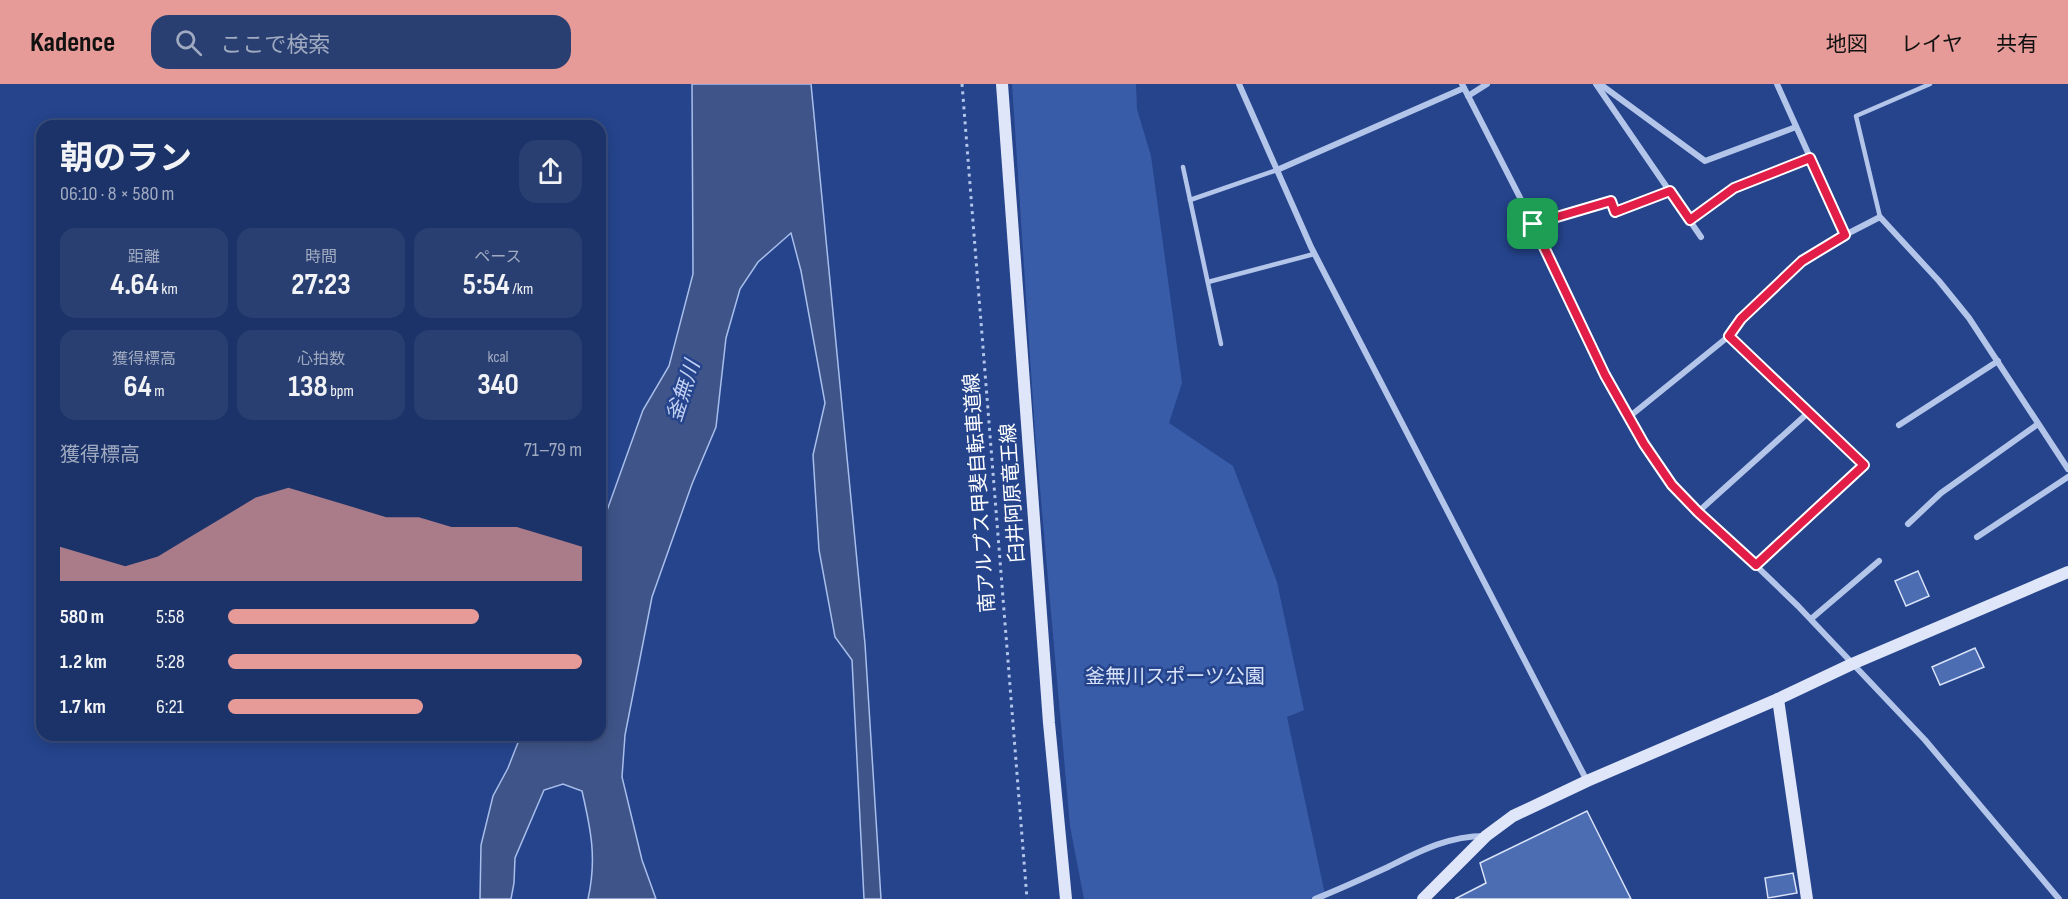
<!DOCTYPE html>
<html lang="ja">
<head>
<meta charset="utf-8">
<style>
  body { margin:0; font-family:"Sofia Sans Condensed","Noto Sans JP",sans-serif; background:#293f71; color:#f1f3f6; height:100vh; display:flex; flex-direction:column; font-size:22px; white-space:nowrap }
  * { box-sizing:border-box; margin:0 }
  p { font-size:20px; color:#a0aac0 }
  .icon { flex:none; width:33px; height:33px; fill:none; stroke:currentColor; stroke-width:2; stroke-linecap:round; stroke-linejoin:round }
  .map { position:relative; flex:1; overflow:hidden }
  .side { position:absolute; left:36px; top:36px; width:570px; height:621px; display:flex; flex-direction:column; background:#1c3369; border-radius:18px; box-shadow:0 3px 15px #0003,0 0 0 2px #3a4e7d }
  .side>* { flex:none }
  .pin { position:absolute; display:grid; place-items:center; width:51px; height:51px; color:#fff; margin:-26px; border-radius:12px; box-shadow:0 3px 9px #0006 }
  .round { display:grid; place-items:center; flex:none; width:63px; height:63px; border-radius:18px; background:#293f71 }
  .overview { display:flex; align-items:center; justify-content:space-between; height:102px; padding:0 24px }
  h1 { font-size:33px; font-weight:700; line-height:45px }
  .metrics { display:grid; grid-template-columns:repeat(3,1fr); gap:9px; height:102px; padding:6px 24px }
  .metrics div { display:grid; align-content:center; border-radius:15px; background:#293f71; text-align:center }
  .metrics b { font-size:30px; font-weight:700 }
  .metrics small { font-size:16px; font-weight:400 }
  .metrics p { font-size:16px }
  .chart { height:168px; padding:12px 24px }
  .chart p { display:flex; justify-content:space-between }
  .chart svg { width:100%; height:108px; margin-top:6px; fill:#e69b98; opacity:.7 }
  ul { padding:0 24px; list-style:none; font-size:20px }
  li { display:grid; grid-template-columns:96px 72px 1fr; align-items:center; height:45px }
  li i { height:15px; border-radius:8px; background:#e69b98 }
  header { display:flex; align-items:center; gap:36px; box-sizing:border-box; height:84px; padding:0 30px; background:#e69b98; color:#111 }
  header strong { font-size:28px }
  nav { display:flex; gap:33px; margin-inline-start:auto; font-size:21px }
  .search { width:420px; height:54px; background:#293f71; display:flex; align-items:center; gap:15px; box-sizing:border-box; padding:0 21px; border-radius:18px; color:#a0aac0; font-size:22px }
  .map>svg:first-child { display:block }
</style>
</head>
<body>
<header>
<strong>Kadence</strong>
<div class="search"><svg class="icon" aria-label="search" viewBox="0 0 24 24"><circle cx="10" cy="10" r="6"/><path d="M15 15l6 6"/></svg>ここで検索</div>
<nav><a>地図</a><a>レイヤ</a><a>共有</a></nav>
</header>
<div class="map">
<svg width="2068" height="815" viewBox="0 0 2068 815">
  <rect width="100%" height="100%" fill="#25448c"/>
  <!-- green -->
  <path fill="#395ca9" d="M1012,0H1136L1137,25L1151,72L1182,299L1169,339L1233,382L1277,498L1304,626L1287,633L1326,815H1084L1070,742L1035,348Z"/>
  <!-- water -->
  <path fill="#3f5589" stroke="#a8beeb" stroke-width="1.5" d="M692,0H811L865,560L881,815H864L852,576L835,553L819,466L813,371L825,319L801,187L791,149L758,178L740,205L726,254L716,343L692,400L652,513L625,651L622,693L642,776L656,815H588C597,775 591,746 582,707L563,700L544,706L515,774L514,799L511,815H480L481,761L493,712L508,684L521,651H600V446L643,326L669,282L693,190Z"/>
  <!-- building -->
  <g fill="#4d6db3" stroke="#d8e2f8" stroke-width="1.5">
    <path d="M1918,487L1929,512L1906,522L1895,497Z"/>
    <path d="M1975,564L1984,583L1940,601L1932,583Z"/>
    <path d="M1587,727L1631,815H1455L1486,799L1480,779Z"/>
    <path d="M1793,789L1797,809L1768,814L1765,794Z"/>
  </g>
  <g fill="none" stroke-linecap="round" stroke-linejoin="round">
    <!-- path -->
    <path stroke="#b4c5ea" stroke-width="3" stroke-dasharray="3 4.5" stroke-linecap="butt" d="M962,0L1027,815"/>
    <!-- lane -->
    <g stroke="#b4c5ea" stroke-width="4.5">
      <path d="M1183,83L1221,260"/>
      <path d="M1190,116L1277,86"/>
      <path d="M1880,133L1856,32L1930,0"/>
      <path d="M1208,198L1314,170"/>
      <path d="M1729,252L1741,235L1802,177L1845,151"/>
    </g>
    <!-- street -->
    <g stroke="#b4c5ea" stroke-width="6">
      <path d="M1239,0L1311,163L1587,697"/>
      <path d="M1462,0L1533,139L1605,291L1644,360L1672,401L1798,522L1925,656L2059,815"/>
      <path d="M1596,0L1701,153"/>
      <path d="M1600,0L1705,77L1796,43"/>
      <path d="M1777,0L1845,151L1880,133L1939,197L1969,234L2068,385"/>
      <path d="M1468,12L1487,0"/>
      <path d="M1277,86L1464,4"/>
      <path d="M1690,136L1734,104L1810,74"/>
      <path d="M1533,139L1611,117L1615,128L1669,107"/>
      <path d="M1629,333L1729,252L1864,381L1756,481"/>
      <path d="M1899,341L1998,277"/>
      <path d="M1698,428L1809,328"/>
      <path d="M1908,440L1941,409L2038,340"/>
      <path d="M1977,453L2068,393"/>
      <path d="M1811,535L1879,477"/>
      <path d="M1315,815C1340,805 1364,794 1388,783C1420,767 1448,752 1485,752"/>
    </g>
    <!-- secondary -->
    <g stroke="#dfe6f9" stroke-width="12">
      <path d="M1002,0L1049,639L1066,815"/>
      <path d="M1778,615L1807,815"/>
      <path d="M1423,815L1486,752L1513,732L1587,697L1778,615L1852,580L2068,488"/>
    </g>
  </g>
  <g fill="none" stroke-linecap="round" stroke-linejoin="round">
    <defs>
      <path id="route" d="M1810,74L1845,151L1802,177L1741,235L1729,252L1864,381L1756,481L1698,428L1672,401L1644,360L1605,291L1533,140L1611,117L1615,128L1670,107L1690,136L1734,104Z"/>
    </defs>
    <!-- route casing -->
    <use href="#route" stroke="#fff" stroke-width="12"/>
    <!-- route -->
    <use href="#route" stroke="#e11d48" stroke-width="8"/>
  </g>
  <g text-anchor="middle" stroke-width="5" stroke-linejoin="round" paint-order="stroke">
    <!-- street labels -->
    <g font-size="20" fill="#fff" stroke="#25448c">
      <text transform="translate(979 409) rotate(-94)" y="7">南アルプス甲斐自転車道線</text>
      <text transform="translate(1012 409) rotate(-94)" y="7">臼井阿原竜王線</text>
    </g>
    <!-- park labels -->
    <g font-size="20" fill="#d8e2f8" stroke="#25448c">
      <text x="1175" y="599">釜無川スポーツ公園</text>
    </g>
    <!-- water labels -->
    <g font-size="21" font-style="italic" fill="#c0cff2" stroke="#25448c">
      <text transform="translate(683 307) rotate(-72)" y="7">釜無川</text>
    </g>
  </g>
</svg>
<div class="pin" style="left:1533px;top:140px;background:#1e9e55"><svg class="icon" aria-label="arrive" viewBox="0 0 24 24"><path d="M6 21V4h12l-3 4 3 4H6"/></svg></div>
<section class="side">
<div class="overview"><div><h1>朝のラン</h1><p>06:10 · 8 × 580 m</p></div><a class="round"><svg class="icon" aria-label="share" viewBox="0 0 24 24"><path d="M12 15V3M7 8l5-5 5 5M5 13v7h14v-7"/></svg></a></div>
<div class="metrics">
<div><p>距離</p><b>4.64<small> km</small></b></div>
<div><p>時間</p><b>27:23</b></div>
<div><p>ペース</p><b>5:54<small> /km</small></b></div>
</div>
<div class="metrics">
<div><p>獲得標高</p><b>64<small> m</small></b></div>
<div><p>心拍数</p><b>138<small> bpm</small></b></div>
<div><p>kcal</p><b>340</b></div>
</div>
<div class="chart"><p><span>獲得標高</span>71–79 m</p>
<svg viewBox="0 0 160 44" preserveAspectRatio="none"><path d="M0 44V30L10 34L20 38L30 34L40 26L50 18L60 10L70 6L80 10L90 14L100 18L110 18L120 22L130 22L140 22L150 26L160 30V44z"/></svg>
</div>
<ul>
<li><b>580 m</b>5:58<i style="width:71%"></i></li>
<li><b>1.2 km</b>5:28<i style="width:100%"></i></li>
<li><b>1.7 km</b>6:21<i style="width:55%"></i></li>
</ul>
</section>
</div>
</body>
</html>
